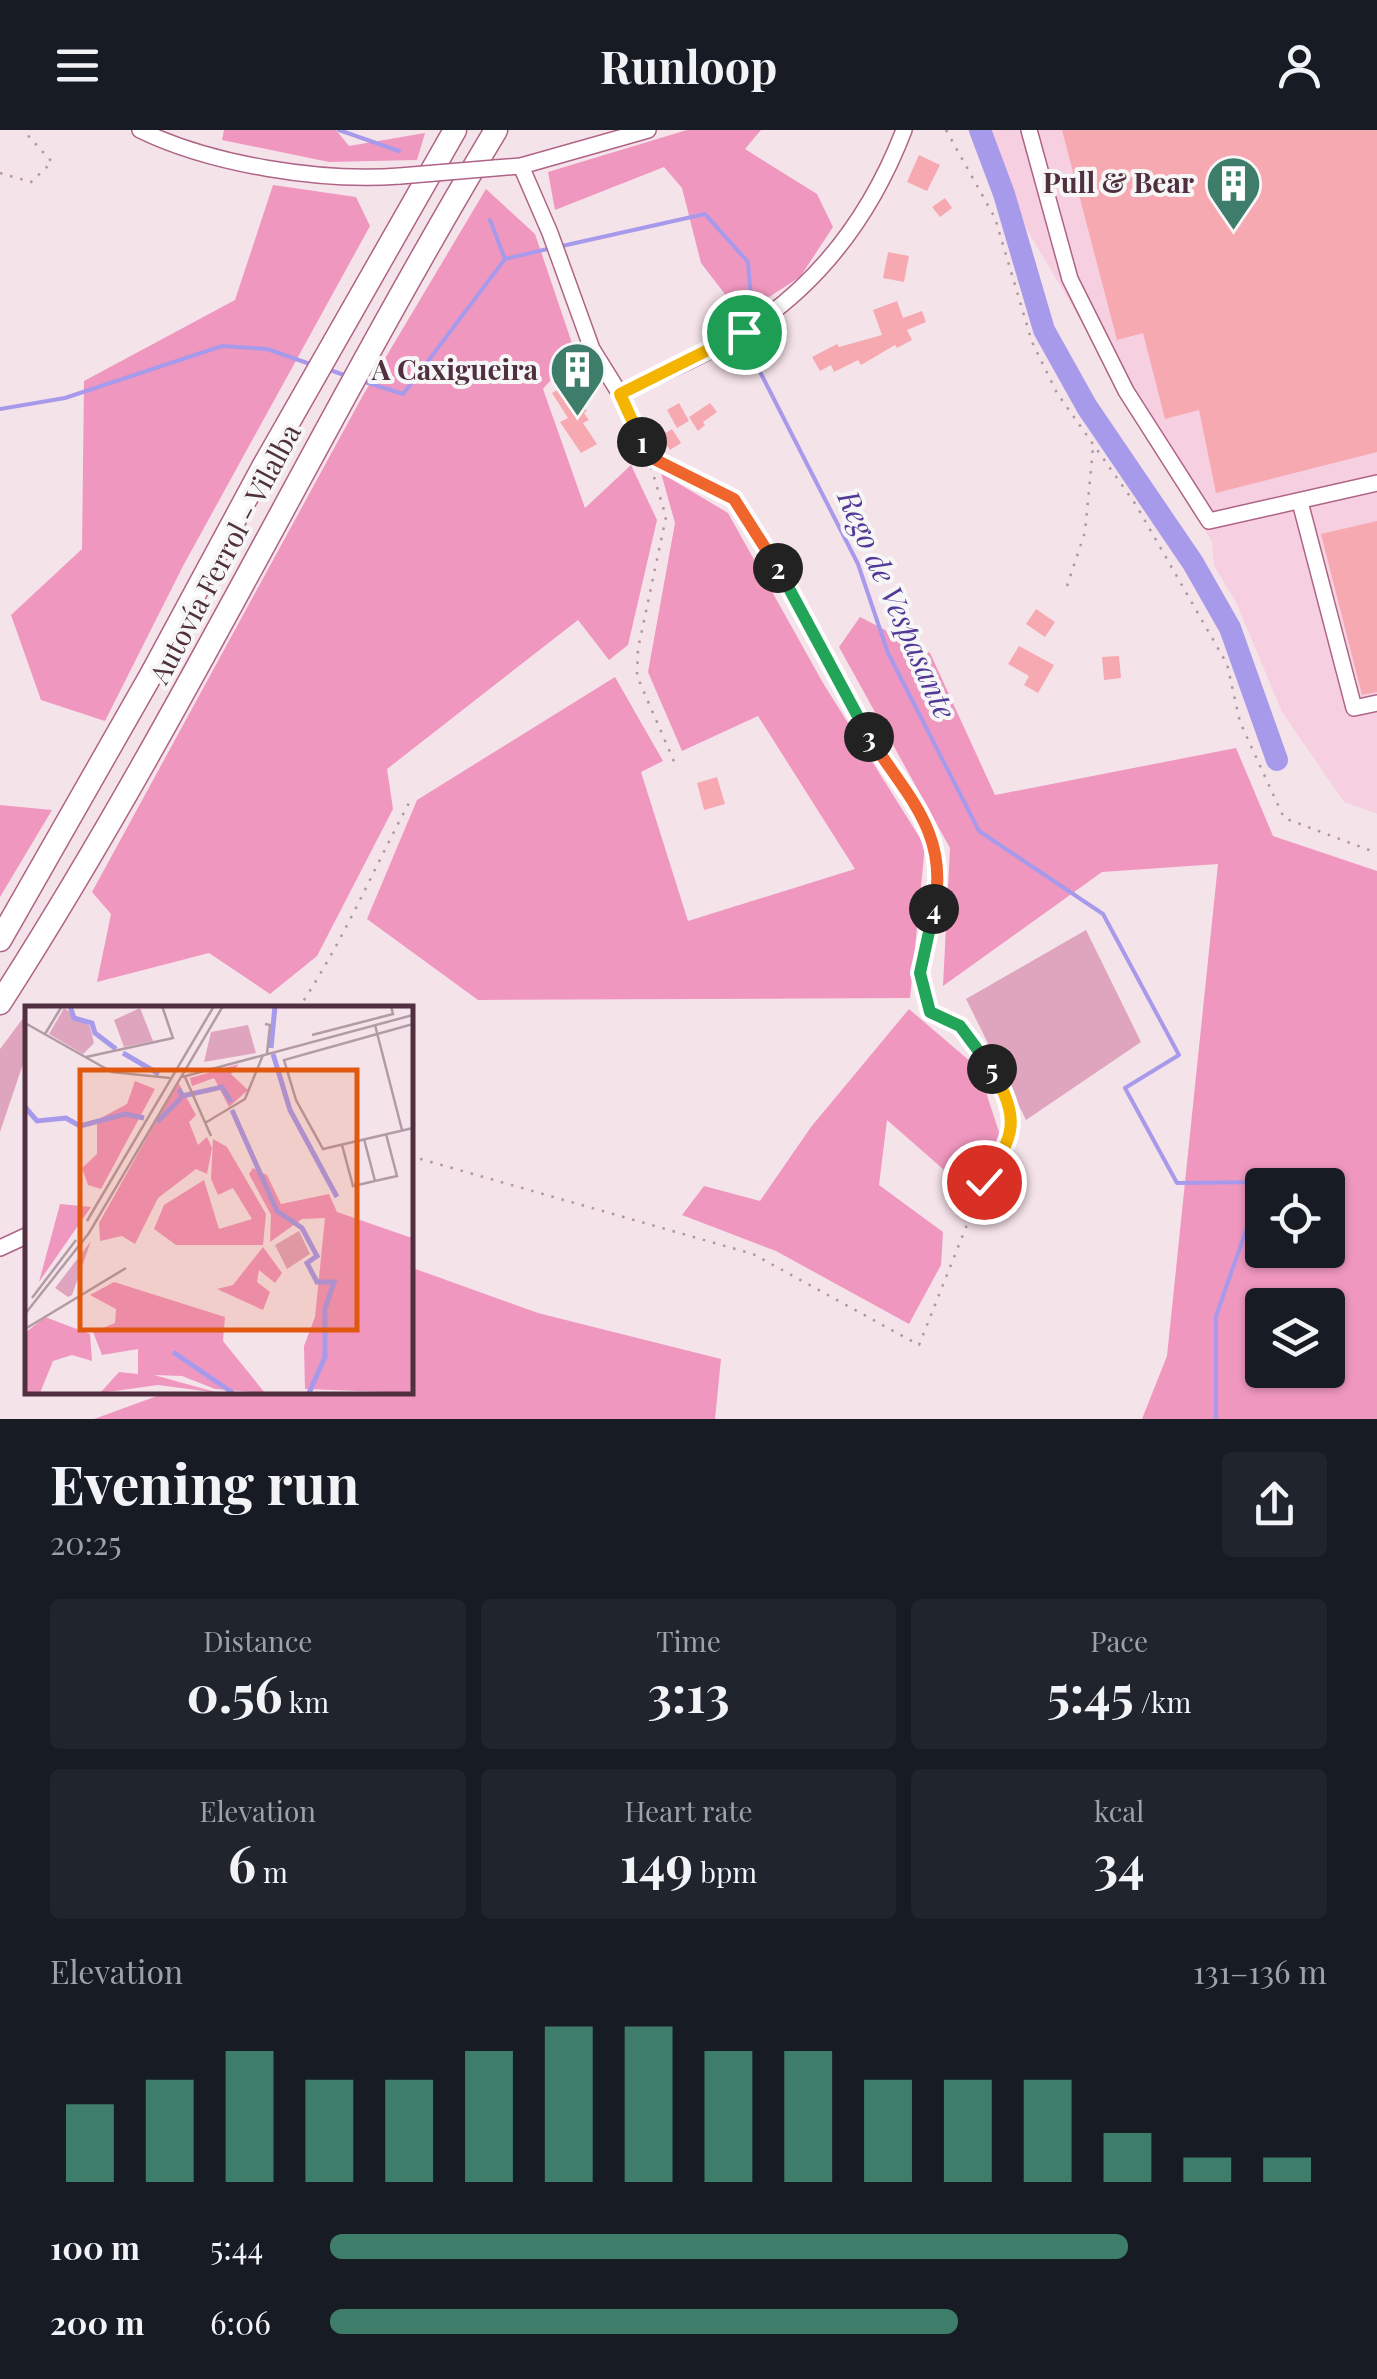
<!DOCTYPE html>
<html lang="en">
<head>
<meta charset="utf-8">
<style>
  body { margin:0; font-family:"Playfair Display",serif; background:#20242c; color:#f1f3f6; height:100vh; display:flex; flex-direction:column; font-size:38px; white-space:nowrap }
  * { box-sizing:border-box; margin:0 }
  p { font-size:32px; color:#9ea1a6 }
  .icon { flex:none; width:55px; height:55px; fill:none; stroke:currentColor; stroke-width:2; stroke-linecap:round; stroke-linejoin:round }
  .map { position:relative; height:1289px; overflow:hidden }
  .details { display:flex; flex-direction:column; background:#171b24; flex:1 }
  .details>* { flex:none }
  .tools { position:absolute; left:1245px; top:1038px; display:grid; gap:20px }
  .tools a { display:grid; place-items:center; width:100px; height:100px; border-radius:10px; background:#171b24; box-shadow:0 2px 8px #0004; font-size:50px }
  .pin { position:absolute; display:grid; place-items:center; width:85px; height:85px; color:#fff; margin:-42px; border:5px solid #fff; border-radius:50%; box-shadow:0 2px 10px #0007 }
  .km { position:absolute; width:50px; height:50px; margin:-25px; border-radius:50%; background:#222; color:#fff; font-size:28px; line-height:50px; text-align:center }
  .round { display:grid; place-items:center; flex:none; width:105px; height:105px; border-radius:10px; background:#20242c }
  .head { display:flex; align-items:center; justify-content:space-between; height:170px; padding:0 50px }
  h1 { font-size:55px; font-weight:700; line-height:75px }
  .stats { display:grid; grid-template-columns:repeat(3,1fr); gap:15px; height:170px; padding:10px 50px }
  .stats div { display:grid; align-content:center; border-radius:10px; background:#20242c; text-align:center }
  .stats b { font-size:50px; font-weight:700 }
  .stats small { font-size:28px; font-weight:400 }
  .stats p { font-size:28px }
  .chart { height:280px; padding:20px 50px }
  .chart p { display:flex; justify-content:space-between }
  .chart svg { width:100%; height:180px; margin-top:10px; stroke:#3e7d6a; stroke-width:6 }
  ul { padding:0 50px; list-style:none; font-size:32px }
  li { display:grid; grid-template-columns:160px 120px 1fr; align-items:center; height:75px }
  li i { height:25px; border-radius:12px; background:#3e7d6a }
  header { display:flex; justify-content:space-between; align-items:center; height:130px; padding:0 50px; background:#171b24; font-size:45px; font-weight:700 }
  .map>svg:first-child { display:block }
</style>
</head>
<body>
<header><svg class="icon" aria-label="menu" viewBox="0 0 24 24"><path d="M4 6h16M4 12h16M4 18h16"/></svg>Runloop<svg class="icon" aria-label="person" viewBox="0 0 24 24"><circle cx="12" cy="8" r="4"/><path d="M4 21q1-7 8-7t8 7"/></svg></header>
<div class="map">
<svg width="1377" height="1289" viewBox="0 0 1377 1289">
  <rect width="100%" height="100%" fill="#f5e3ea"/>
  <!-- built -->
  <path fill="#f6d0e0" d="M968,0H1377V684L1344,672L1282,582L1236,472L1214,436L1212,412Z"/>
  <!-- green -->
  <g fill="#dfa5be">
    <path d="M1086,800L1141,912L1026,990L966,869Z"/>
    <path d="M27,883V922L0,1002V919Z"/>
  </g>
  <!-- forest -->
  <g fill="#f097c0" fill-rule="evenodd">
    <path d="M224,0H336L349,16L425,3L417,30L329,32L222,10Z"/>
    <path d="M687,0H761L745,19L817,64L833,97L800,147L741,185L701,133L682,58L664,37L555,80L548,42Z"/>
    <path d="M273,55L356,67L370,96L183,436L105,591L41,570L11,485L82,419L84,251L235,170Z"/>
    <path d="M486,59L535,104L575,222L543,259L585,378L631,335L657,390L628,515L609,530L578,490L387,639L393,679L317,826L270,864L209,823L97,852L111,784L92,762L362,267Z"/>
    <path d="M661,343L728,383L823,553L925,716L910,868L478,870L367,789L417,670L615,547L663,631L641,642L688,791L855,739L758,586L682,621L648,542L675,393Z"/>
    <path d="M860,487L930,523L995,665L1236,618L1273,706L1377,741V1289H1142L1167,1226L1218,734L1102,742L943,856L950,718L839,517ZM1262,1055H1328V1120H1262ZM1262,1175H1328V1240H1262Z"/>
    <path d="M0,675L52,680L0,767Z"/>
    <path d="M909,879L978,938L1001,1008L967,1060L887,990L879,1055L943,1102L941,1135L909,1194L776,1121L682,1085L704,1056L760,1071L811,997Z"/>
    <path d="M410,1137L538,1183L721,1229L715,1289H94L168,1262H410Z"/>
  </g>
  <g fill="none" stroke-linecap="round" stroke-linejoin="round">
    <!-- stream -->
    <g stroke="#a89aeb" stroke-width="4">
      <path d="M339,0L399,21"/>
      <path d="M490,90L505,129L552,118"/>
      <path d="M562,116L705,84L748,132L753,191"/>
      <path d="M753,200L756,234L858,434L888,523L979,701L1103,784L1179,925L1125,958L1177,1053L1263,1052L1216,1186V1289"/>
      <path d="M327,239L347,246"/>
      <path d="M365,252L403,264L505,129"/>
      <path d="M0,279L65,268L222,216L267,219L313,235"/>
    </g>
    <!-- river -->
    <path stroke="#a89aeb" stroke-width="22" d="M980,0L1004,64L1044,200L1087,277L1193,433L1230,498L1277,630"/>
  </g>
  <!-- building -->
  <g fill="#f7a9b2">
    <path d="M1062,0H1377V322L1216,363L1199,280L1165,289L1143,203L1117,210Z"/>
    <path d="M919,25L940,35L927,61L907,52Z"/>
    <path d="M945,68L952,78L940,87L932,77Z"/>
    <path d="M888,122L909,126L904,152L883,148Z"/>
    <path d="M897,171L903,188L922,181L926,192L907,200L912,210L897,218L895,215L861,235L858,230L834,242L831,235L820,241L812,227L837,214L839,217L882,205L873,180Z"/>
    <path d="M567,254L587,281L584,283L589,290L583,293L597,314L581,323L560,292L568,288L552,263Z"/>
    <path d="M679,273L689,291L677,298L667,280Z"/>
    <path d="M710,273L717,282L703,292L705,295L698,301L689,287Z"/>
    <path d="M672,299L681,313L670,320L661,306Z"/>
    <path d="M1377,391V562L1362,565L1321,404Z"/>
    <path d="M1036,479L1055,492L1045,507L1026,494Z"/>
    <path d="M1019,516L1054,535L1038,563L1024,555L1029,546L1008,534Z"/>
    <path d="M1119,526L1121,548L1104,550L1102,527Z"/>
    <path d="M717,647L725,674L704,680L697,653Z"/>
  </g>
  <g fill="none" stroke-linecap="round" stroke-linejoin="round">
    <defs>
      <g id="minor">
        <path d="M140,0C212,35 321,52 400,46"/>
        <path d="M1029,0L1070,149L1126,261L1209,391L1377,353"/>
        <path d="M521,36L550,103L592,219L620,264L648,325"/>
        <path d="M495,38L521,36L648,0"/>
        <path d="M620,264C661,243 706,226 744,202C820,154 872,83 904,0"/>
        <path d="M1300,372L1354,578L1377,573"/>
        <path d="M0,1118L28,1105"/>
      </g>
      <g id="highway">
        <path d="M0,810L151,545L263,337L455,0"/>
        <path d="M0,873C181,591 324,287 496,0"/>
      </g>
    </defs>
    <!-- minor casing -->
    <use href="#minor" stroke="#af6386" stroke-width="18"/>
    <!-- highway casing -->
    <use href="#highway" stroke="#af6386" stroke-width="25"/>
    <!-- path -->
    <g stroke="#af97a2" stroke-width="2.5" stroke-dasharray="2.5 8" stroke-linecap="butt">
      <path d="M946,0L995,88L1032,212L1057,263L1136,375L1227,534L1240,592L1284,688L1377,723"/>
      <path d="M0,43L31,52L52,32L23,0"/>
      <path d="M651,337L666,387L638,519L637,546L676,636"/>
      <path d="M1067,456L1085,402L1093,318"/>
      <path d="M298,879C342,814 372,742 409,673"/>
      <path d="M410,1026L753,1124L919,1215L984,1052L1009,1014L1012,990L1006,965L985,928L961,896L929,881L920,843L939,755L937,723L933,708L898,646L889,638L863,597L781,443L734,369L660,331"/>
    </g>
    <!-- minor -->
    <use href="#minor" stroke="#fff" stroke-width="15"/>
    <!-- highway -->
    <use href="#highway" stroke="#fff" stroke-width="22"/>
    <defs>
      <path id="minor-bridge" d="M400,46L495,38"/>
    </defs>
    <!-- minor-bridge casing -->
    <use href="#minor-bridge" stroke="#af6386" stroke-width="18" stroke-linecap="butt"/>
    <!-- minor-bridge -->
    <use href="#minor-bridge" stroke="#fff" stroke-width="15"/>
  </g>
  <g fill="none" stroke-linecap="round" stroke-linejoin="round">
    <defs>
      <path id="split-1" d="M642,312L620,264L744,202"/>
      <path id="split-2" d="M642,312L648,326L734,369L778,438"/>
      <path id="split-3" d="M778,438L869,607"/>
      <path id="split-4" d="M869,607C907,666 950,704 934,779"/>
      <path id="split-5" d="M934,779L920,843L930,882L960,896L992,939"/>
      <path id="split-6" d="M984,1052C1015,1004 1021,992 992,939"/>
    </defs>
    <!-- split-1 casing -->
    <use href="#split-1" stroke="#fff" stroke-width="20"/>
    <!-- split-2 casing -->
    <use href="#split-2" stroke="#fff" stroke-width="20"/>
    <!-- split-3 casing -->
    <use href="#split-3" stroke="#fff" stroke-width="20"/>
    <!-- split-4 casing -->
    <use href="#split-4" stroke="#fff" stroke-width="20"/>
    <!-- split-5 casing -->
    <use href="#split-5" stroke="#fff" stroke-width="20"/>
    <!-- split-6 casing -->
    <use href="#split-6" stroke="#fff" stroke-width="20"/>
    <!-- split-1 -->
    <use href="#split-1" stroke="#f5b400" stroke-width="12"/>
    <!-- split-2 -->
    <use href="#split-2" stroke="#f0652b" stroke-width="12"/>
    <!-- split-3 -->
    <use href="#split-3" stroke="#22a559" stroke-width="12"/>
    <!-- split-4 -->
    <use href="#split-4" stroke="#f0652b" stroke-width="12"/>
    <!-- split-5 -->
    <use href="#split-5" stroke="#22a559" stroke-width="12"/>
    <!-- split-6 -->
    <use href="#split-6" stroke="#f5b400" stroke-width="12"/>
  </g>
  <!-- icons -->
  <defs>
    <symbol id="building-pin" viewBox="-11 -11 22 30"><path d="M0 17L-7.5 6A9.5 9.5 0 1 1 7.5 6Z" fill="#3e7d6a" stroke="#f6f6f6"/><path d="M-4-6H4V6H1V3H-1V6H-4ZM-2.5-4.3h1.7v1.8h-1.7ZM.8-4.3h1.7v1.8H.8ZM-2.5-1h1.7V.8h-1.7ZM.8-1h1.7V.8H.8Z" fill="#fff"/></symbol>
  </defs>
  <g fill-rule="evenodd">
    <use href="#building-pin" x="1202" y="22" width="63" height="86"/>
    <use href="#building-pin" x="546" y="208" width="63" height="86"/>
  </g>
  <g text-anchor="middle" stroke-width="8" stroke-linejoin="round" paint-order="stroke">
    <!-- poi labels -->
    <g font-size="28" font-weight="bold" fill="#502f3e" stroke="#f6f6f6" text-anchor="end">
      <text x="1194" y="63">Pull &amp; Bear</text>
      <text x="538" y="250">A Caxigueira</text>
    </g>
    <!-- street labels -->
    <g font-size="28" fill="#502f3e" stroke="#f6f6f6">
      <text transform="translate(225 424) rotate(-62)" y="10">Autovía Ferrol - Vilalba</text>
    </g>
    <!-- water labels -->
    <g font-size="30" font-style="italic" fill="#523997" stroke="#f6f6f6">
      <text transform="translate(896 475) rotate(66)" y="10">Rego de Vespasante</text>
    </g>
  </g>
  <!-- overview -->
  <g transform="translate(25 876)">
    <rect width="388" height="388" fill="#f5e3ea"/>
    <path d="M39,2L65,20L69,37L58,48L24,28ZM115,2L128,35L99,41L89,14ZM223,19L231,47L179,56L186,26ZM274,225L285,248L262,263L250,239ZM66,235L47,289L43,291L30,282Z" fill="#dfa5be"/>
    <path d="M214,58L206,68L223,84L204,101L189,72L167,80L165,72ZM110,75L130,83L76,183L63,179L57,162L72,148V114L102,98ZM153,76L171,109L164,116L173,139L182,131L187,142L182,168L171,163L133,192L110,238L97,230L75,235L74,217ZM188,133L202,141L241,208L238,239H151L129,223L139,199L179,174L194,223L227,213L208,182L193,189L186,173ZM228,162L242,169L256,198L304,188L312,206L387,232V387L280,383L279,340L290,311L300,212L277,213L245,236L246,209L224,168ZM35,198L66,201L14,276ZM238,241L257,267L250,277L234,264L232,276L245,286L238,304L192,283L208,279ZM89,276L200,311L198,335L240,387L190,383L157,370L129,369L194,387L133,379L75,387L94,366L113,368V343L77,349L68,326L90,317L91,303L65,289ZM20,311L65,328L67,355L47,349L28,355L15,387H0V327Z" fill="#f097c0"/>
    <path fill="none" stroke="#a89aeb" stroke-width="5" d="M45,0L49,12L67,17L70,27L91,43M246,42L250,0M98,47L134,68M248,48L265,104L312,191M154,83L157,90L197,81L206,96M0,101L12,115L41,112L55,120L100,108L119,112M207,104L252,205L277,222L292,250L282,257L292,276H309L300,303V351L284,387M132,116L156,92M148,346L208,387"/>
    <path fill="none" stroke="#b39ba5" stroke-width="2.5" d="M0,17L87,66L145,72M240,18L245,19L242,48M388,18L259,54L271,94L298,143L388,122M350,19L377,124M20,28L37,0M287,29L368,8L366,0M61,51L148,32L137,0M157,71L388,9M160,71L186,130M180,117L220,93L238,49M339,133L350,175M317,139L328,180L372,170L361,128M62,215L189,0M7,292L51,234M0,308L64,227L198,0M0,323L101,262"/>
    <path fill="#e0570e" fill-opacity="0.15" stroke="#e0570e" stroke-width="5" d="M55,64H332V324H55Z"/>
    <rect width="388" height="388" fill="none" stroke="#502f3e" stroke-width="5"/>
  </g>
</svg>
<div class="tools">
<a><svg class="icon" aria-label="locate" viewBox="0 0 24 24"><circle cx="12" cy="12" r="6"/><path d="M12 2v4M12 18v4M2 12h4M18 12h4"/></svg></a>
<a><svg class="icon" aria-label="layers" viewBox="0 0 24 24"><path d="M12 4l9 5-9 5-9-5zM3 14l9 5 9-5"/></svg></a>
</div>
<div class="pin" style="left:744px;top:202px;background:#1e9e55"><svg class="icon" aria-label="arrive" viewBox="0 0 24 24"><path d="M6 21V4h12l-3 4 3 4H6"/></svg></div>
<div class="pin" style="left:984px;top:1052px;background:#d93025"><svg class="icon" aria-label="check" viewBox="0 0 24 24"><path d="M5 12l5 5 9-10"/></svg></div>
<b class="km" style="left:642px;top:312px">1</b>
<b class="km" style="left:778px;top:438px">2</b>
<b class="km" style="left:869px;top:607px">3</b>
<b class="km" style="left:934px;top:779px">4</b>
<b class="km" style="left:992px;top:939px">5</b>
</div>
<section class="details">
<div class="head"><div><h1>Evening run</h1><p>20:25</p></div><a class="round"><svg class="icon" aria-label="share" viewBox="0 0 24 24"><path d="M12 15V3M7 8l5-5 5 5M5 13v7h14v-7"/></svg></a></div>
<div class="stats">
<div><p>Distance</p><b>0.56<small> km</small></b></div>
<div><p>Time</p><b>3:13</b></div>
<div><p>Pace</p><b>5:45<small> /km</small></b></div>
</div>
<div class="stats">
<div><p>Elevation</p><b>6<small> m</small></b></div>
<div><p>Heart rate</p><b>149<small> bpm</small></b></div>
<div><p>kcal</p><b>34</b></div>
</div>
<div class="chart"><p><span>Elevation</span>131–136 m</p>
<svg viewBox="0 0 160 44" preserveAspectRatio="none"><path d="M5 44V25M15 44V19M25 44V12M35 44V19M45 44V19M55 44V12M65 44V6M75 44V6M85 44V12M95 44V12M105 44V19M115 44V19M125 44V19M135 44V32M145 44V38M155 44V38"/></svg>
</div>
<ul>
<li><b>100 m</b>5:44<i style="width:80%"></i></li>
<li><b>200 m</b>6:06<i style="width:63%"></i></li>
</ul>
</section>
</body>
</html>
